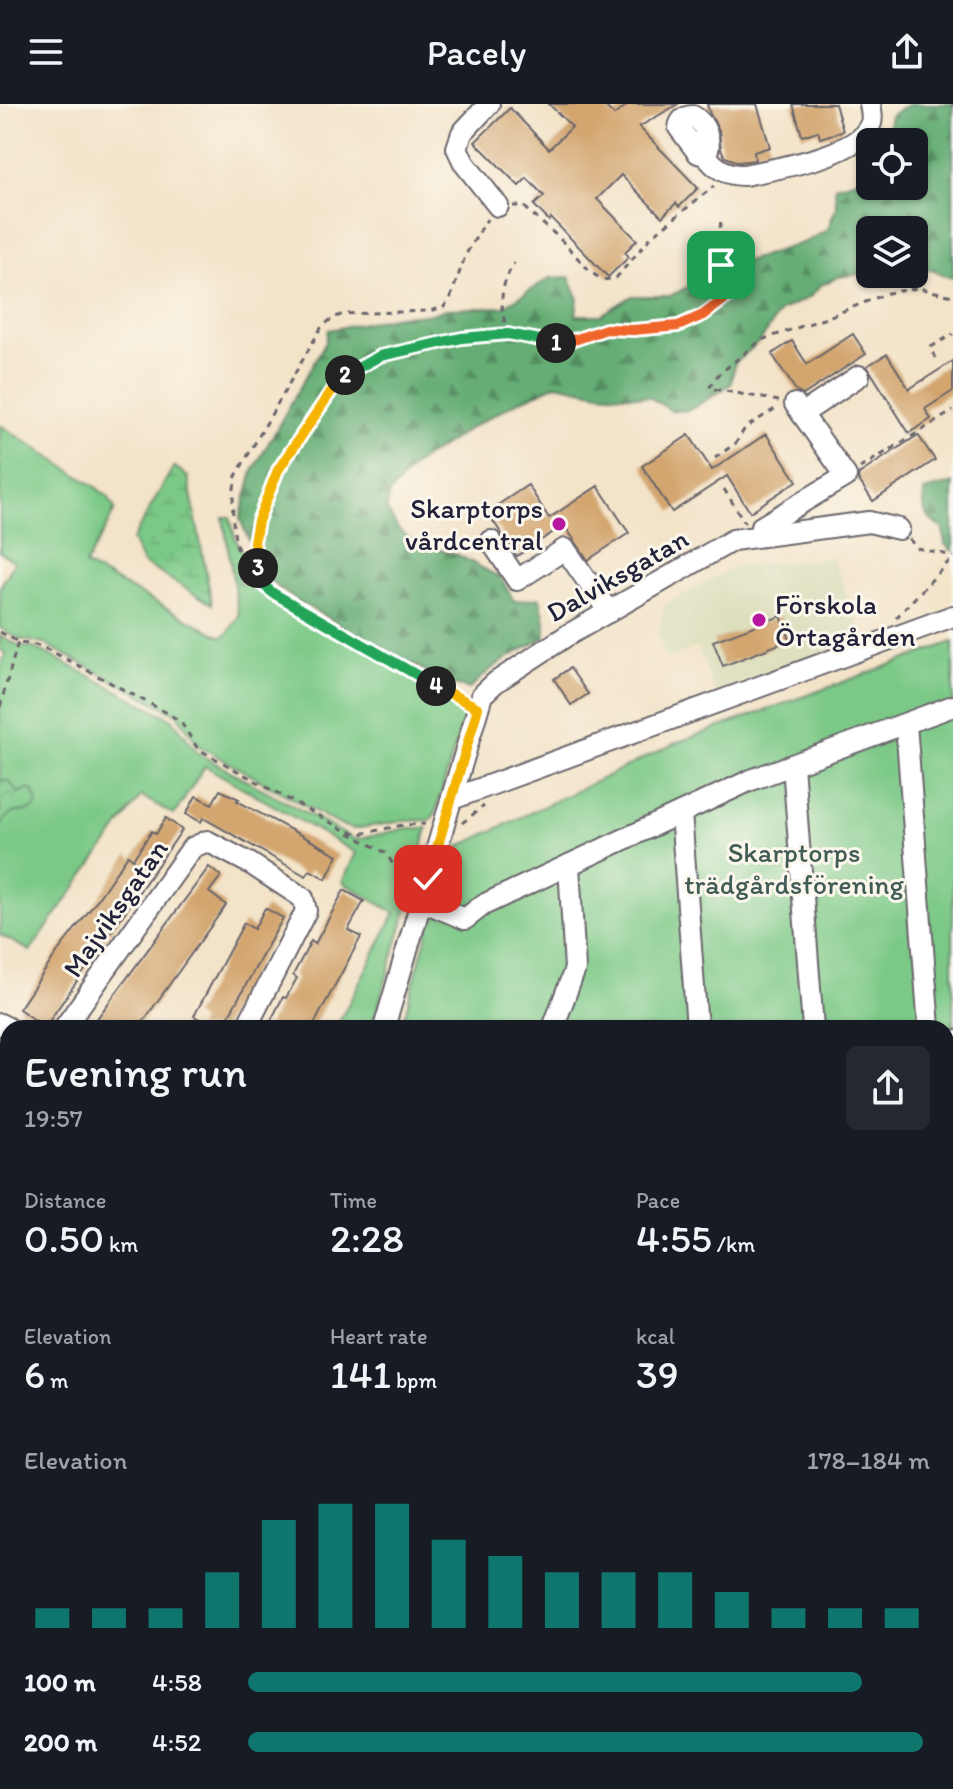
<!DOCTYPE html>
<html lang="en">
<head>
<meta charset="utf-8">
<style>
  body { margin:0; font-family:Itim,sans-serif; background:#242831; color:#f1f3f6; height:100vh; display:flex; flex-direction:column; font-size:30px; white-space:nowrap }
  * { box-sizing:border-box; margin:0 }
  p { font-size:26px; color:#9ea1a6 }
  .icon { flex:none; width:44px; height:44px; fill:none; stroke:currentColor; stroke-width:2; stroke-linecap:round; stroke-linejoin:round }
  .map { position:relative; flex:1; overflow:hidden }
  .drawer { position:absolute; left:0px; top:916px; width:954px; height:770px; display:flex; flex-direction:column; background:#171b24; border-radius:24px 24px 0 0; box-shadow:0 2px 6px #0004 }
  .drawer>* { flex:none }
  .buttons { position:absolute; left:856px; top:24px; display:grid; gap:16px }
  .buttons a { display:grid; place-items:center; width:72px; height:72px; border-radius:12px; background:#171b24; box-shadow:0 2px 6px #0004; font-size:40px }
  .pin { position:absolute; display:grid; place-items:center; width:68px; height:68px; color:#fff; margin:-34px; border-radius:16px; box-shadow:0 4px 12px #0006 }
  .km { position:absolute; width:40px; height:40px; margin:-20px; border-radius:50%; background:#222; color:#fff; font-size:22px; line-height:40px; text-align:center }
  .round { display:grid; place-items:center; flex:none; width:84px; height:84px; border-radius:12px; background:#242831 }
  .overview { display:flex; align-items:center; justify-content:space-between; height:136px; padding:0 24px }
  h1 { font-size:44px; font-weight:600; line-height:60px }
  .stats { display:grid; grid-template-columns:repeat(3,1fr); gap:12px; height:136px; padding:8px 24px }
  .stats div { display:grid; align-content:center }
  .stats b { font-size:40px; font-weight:600 }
  .stats small { font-size:22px; font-weight:400 }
  .stats p { font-size:22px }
  .chart { height:224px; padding:16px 24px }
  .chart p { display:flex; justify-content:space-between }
  .chart svg { width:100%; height:144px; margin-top:8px; stroke:#0f766e; stroke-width:6 }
  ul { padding:0 24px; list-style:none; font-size:26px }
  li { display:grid; grid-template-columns:128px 96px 1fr; align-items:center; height:60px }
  li i { height:20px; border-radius:10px; background:#0f766e }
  header { display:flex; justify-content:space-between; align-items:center; height:104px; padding:0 24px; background:#171b24; font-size:36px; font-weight:600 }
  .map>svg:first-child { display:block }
</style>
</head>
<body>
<header><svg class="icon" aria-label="menu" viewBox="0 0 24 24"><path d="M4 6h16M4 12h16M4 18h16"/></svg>Pacely<svg class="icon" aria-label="share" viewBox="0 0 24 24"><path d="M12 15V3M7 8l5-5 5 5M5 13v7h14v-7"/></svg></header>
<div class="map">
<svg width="953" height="1685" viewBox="0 0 953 1685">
  <defs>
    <pattern id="forest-firs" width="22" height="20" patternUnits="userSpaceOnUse" patternTransform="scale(2)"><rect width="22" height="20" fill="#65ad74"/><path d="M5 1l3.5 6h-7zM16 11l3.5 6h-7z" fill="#538c60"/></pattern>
    <pattern id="wetland-marsh" width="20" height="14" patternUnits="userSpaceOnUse" patternTransform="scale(2)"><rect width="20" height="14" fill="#7cc987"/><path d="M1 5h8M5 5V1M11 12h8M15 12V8" fill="none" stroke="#6bac75"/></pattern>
    <pattern id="park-crowns" width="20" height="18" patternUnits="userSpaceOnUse" patternTransform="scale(2)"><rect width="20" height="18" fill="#7cc987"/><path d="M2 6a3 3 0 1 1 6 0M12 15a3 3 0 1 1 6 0" fill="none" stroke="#6bac75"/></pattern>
  </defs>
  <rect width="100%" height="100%" fill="#fbf7ec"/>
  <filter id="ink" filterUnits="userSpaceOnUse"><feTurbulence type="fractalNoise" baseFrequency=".0125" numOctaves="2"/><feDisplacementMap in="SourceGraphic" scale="16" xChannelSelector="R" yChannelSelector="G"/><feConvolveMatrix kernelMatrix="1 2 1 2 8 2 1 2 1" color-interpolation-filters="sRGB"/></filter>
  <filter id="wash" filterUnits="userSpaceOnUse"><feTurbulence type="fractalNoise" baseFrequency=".006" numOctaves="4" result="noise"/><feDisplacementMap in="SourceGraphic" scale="32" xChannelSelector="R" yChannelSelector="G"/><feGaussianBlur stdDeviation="1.8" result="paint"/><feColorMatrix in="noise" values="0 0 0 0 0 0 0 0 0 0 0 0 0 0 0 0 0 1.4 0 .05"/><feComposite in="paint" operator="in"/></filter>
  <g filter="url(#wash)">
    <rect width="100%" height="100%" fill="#f3e3c8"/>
    <!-- built -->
    <path fill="#dcdebc" d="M832,454L864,533L715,589L698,543L667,555L658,532L665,500L736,462Z"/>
    <!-- green -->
    <g fill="#7cc987" stroke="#4f7661" stroke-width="2">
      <path d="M0,321L93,381L108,393L115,405L107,422L85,461L222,533L228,529L239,512L223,413H230L235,434L247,457L237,458L239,480H250L261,485L306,512L467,602L435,710L430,716L403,717L353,725L340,721L199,642L177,610L45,540L19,535L0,524V483L15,458L0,448Z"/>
      <path d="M0,532L20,542L38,545L172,615L199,650L355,736L407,724H427L408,801L372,924H336L395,809L342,778L356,749L205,662L174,711L141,692L30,847L0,831V561L6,550L0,545Z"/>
      <path d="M953,538V1059L946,1066V924H401L450,747L676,639Z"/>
      <path d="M0,1331L8,1334V1394L4,1404L0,1402Z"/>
    </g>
    <!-- forest -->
    <g fill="url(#forest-firs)" stroke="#446858" stroke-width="2">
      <path d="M910,0H953V174L914,160V126H870V160L859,170L838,173L821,181L810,193L780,207L761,236L735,259L731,280L718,289L689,306L672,307L649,293L599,289L557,280L517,298L470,324L413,362L390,389L386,405L399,426L418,440L458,451L501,474L514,497L540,494L545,517V534C515,549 493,560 470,585L449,580L409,558L297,497L265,474L240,415L253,367L326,237L328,226L398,212L432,210L446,205L503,203L550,174L569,173L578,193L576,211H601L632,192H670L728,163L805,138L828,125L836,103L835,82L870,72V82H914V38H890L887,31L891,11Z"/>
      <path d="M953,379V447L945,440L943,425C924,413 923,409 924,387Z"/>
    </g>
    <!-- wetland -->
    <path fill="url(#wetland-marsh)" stroke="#4f7661" stroke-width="2" d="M174,362L188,373L212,500L143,459L132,436Z"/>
    <!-- park -->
    <g fill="url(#park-crowns)" stroke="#4f7661" stroke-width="2">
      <path d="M5,676L10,678L18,689L28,685L33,687L38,697C31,719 12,694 0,725V677Z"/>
      <path d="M953,1413V1494L946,1490V1425Z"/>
      <path d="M435,1678H595L590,1685H434Z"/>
    </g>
    <g id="blocks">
      <!-- building -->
      <g fill="#d3a66f">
        <path d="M549,0H603L614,11L629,0H678L639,23L698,84L679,103L676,99L662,113L621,71L597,95L637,136L625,148L629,153L608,173L551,114L549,117L534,101L544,92L527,74L519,82L475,38L510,4L549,45L572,23Z"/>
        <path d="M707,0H757L770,43L754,48L755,56L739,58L725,53L721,45L719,26L710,10Z"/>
        <path d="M793,0H835L843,27L820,34L818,27L802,32Z"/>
        <path d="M853,230L866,250L803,291L797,288L772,250L792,237L807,260Z"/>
        <path d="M887,250L909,285L953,257V287L925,305L931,315L909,329L867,262Z"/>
        <path d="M766,330L797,377L750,408L727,372L672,408L642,362L689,331L712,366Z"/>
        <path d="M918,331L935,356L873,397L858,375L859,370Z"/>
        <path d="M528,381L549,414L598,382L629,429L588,456L564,421L517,452L487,408Z"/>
        <path d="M781,512L790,536L723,562L713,537Z"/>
        <path d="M570,564L588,590L571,601L554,575Z"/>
        <path d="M220,686L239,695L237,697L338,751L326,775L310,766L306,772L203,714L201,718L186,710L196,692L212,700Z"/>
        <path d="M166,714L182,726L45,923L19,905L58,847L95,799L128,751L133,755L152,727L156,730Z"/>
        <path d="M209,763L221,772L209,788L226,801L147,912L138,924H90Z"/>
        <path d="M344,786L364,797L348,826L361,833L313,922L308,920L306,924H267L283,893L286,894L297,874L293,871L311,837L315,840Z"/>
        <path d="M265,804L283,814L222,924H197L201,916L194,912L244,819L254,825Z"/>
      </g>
    </g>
  </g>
  <g filter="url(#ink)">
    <use href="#blocks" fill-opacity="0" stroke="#6b666c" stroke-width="2"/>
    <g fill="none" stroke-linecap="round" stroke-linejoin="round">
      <defs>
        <g id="minor">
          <path d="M489,0L462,29L457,44L464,59L498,102"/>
          <path d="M706,51C713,38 705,19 693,12C685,12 680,16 679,24L698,49L706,51C715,65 727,71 744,71C774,65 860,52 871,19C873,13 871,6 870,0"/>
          <path d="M802,310L859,272"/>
          <path d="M767,431L761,423L846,372L795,300"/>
          <path d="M491,437L517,476L565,445L609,508"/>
          <path d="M906,620L929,924"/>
          <path d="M793,661L813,924"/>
          <path d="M452,695L953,512"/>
          <path d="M681,709L697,924"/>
          <path d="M422,797L465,815L483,801L751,676L953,602"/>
          <path d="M0,920L8,924"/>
          <path d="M64,924L192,744L207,737L251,760L303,794L306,807L246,924"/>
          <path d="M384,924L482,591L496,578L568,531L733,436L869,418L899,425"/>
          <path d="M553,924L575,865L569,761"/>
          <path d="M946,937L953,936"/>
          <path d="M946,1075L953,1068"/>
          <path d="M0,1110L8,1113"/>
          <path d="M0,1318L8,1321"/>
          <path d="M946,1388L953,1376"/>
          <path d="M0,1436L8,1430"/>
          <path d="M0,1544L8,1537"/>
          <path d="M946,1550L953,1552"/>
          <path d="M946,1641L953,1637"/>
          <path d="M819,1678L835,1685"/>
          <path d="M71,1685L75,1678"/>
          <path d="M323,1685L328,1678"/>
          <path d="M745,1685L748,1678"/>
          <path d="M795,1685L799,1678"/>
          <path d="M925,1685L953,1682"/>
        </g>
      </defs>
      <!-- minor casing -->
      <use href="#minor" stroke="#6b666c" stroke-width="24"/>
      <!-- path -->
      <g stroke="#6b666c" stroke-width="3" stroke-dasharray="6 6" stroke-linecap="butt">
        <path d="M952,0L953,2"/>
        <path d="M513,102H524C536,115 549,124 562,137C570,145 589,168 598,173C604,177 610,175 616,174L651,133L714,82"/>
        <path d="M508,230C500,202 498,186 514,159"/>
        <path d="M936,254L931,243L953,230"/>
        <path d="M779,297L709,284L718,271L761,236L826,214L888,189L918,184L953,192"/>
        <path d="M715,354L736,339L745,324L778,303"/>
        <path d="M860,364L953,307"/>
        <path d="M724,385L745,419"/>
        <path d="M909,435L917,444L953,452"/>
        <path d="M260,477L254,438L258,417L278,366L330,289L344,272L380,252L462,234L508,230L556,239L577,235L606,225L633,226L678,222L703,211L734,188L721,161L719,146L721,112"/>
        <path d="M896,514L953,453"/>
        <path d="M0,528L20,539L36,541L51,547L171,611L182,620L198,645L346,727L360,730L403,721L425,720"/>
        <path d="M464,596L273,489C263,481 252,473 245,462C230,439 231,398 236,372L321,224L331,215L343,210L427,207L443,204L450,195L466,150L487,115"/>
        <path d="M0,603L18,538"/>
        <path d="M462,719L484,702"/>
        <path d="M349,729L386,749L408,785"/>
        <path d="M946,1348L953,1335"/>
        <path d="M946,1500L953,1504"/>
        <path d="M506,1678L510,1685"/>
        <path d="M420,1685L428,1678"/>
        <path d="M581,1685L585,1678"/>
        <path d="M645,1685L647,1678"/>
        <path d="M774,1685L777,1678"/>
      </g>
      <!-- minor -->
      <use href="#minor" stroke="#fff" stroke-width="20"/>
      <!-- tram -->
      <g stroke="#22223b" stroke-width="2">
        <path d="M946,1539L953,1541"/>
        <path d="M946,1655L953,1651"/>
        <path d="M842,1685L845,1678"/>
        <path d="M907,1685L940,1678"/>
      </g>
    </g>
  </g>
  <g fill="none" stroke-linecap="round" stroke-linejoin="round" filter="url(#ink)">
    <defs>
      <path id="split-1" d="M556,239L577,235L606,225L633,226L678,222L703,211L734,188L721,161"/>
      <path id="split-2" d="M345,271L380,252L462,234L508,230L556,239"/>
      <path id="split-3" d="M258,464L254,438L258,417L278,366L330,289L345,271"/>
      <path id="split-4" d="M258,464L260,478L273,489L436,582"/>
      <path id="split-5" d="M428,775L478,604L436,582"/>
    </defs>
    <!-- split-1 casing -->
    <use href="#split-1" stroke="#fff" stroke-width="16"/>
    <!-- split-2 casing -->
    <use href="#split-2" stroke="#fff" stroke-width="16"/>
    <!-- split-3 casing -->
    <use href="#split-3" stroke="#fff" stroke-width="16"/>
    <!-- split-4 casing -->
    <use href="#split-4" stroke="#fff" stroke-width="16"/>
    <!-- split-5 casing -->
    <use href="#split-5" stroke="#fff" stroke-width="16"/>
    <!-- split-1 -->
    <use href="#split-1" stroke="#f0652b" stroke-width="10"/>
    <!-- split-2 -->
    <use href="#split-2" stroke="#22a559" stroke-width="10"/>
    <!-- split-3 -->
    <use href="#split-3" stroke="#f5b400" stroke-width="10"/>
    <!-- split-4 -->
    <use href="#split-4" stroke="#22a559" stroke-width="10"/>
    <!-- split-5 -->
    <use href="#split-5" stroke="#f5b400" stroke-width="10"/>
  </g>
  <!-- markers -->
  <g fill="#b5179e" stroke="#fbf7ec" stroke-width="3">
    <circle cx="559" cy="420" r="8"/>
    <circle cx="759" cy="516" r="8"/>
  </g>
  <g text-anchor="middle" stroke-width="6" stroke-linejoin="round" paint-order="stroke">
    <!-- poi labels -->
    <g font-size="28" fill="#22223b" stroke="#fbf7ec" text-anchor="end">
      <text x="543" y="414">Skarptorps<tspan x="543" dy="32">vårdcentral</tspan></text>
      <text x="775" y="510" text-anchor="start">Förskola<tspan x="775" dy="32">Örtagården</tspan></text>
    </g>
    <!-- street labels -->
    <g font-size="28" fill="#22223b" stroke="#fbf7ec">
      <text transform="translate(617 471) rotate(-30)" y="10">Dalviksgatan</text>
      <text transform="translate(115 804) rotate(-55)" y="10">Majviksgatan</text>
    </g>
    <!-- park labels -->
    <g font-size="28" fill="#425c56" stroke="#fbf7ec">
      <text x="794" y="758">Skarptorps<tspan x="794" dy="32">trädgårdsförening</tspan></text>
    </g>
  </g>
</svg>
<div class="buttons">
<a><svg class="icon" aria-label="locate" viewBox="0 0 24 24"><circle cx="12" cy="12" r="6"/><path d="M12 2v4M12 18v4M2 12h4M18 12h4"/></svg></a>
<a><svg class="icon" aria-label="layers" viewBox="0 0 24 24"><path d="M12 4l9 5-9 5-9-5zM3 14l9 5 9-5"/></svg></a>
</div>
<div class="pin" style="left:721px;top:161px;background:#1e9e55"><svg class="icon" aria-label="arrive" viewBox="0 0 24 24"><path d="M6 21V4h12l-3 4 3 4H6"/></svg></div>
<div class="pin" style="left:428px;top:775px;background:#d93025"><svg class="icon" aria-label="check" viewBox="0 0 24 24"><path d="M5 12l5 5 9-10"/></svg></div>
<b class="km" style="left:556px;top:239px">1</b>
<b class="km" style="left:345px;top:271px">2</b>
<b class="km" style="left:258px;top:464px">3</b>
<b class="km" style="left:436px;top:582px">4</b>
<section class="drawer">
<div class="overview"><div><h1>Evening run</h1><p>19:57</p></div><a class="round"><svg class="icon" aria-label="share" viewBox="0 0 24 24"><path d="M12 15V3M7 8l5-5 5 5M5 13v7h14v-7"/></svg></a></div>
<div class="stats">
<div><p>Distance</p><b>0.50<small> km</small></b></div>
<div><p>Time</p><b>2:28</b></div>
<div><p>Pace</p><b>4:55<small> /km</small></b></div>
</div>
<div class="stats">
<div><p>Elevation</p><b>6<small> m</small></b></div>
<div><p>Heart rate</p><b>141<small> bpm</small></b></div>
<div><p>kcal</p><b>39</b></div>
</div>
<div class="chart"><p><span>Elevation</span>178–184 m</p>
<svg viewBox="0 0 160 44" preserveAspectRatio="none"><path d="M5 44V38M15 44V38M25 44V38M35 44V27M45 44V11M55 44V6M65 44V6M75 44V17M85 44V22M95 44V27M105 44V27M115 44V27M125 44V33M135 44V38M145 44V38M155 44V38"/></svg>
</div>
<ul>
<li><b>100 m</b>4:58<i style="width:90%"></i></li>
<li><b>200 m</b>4:52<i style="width:99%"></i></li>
</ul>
</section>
</div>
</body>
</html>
